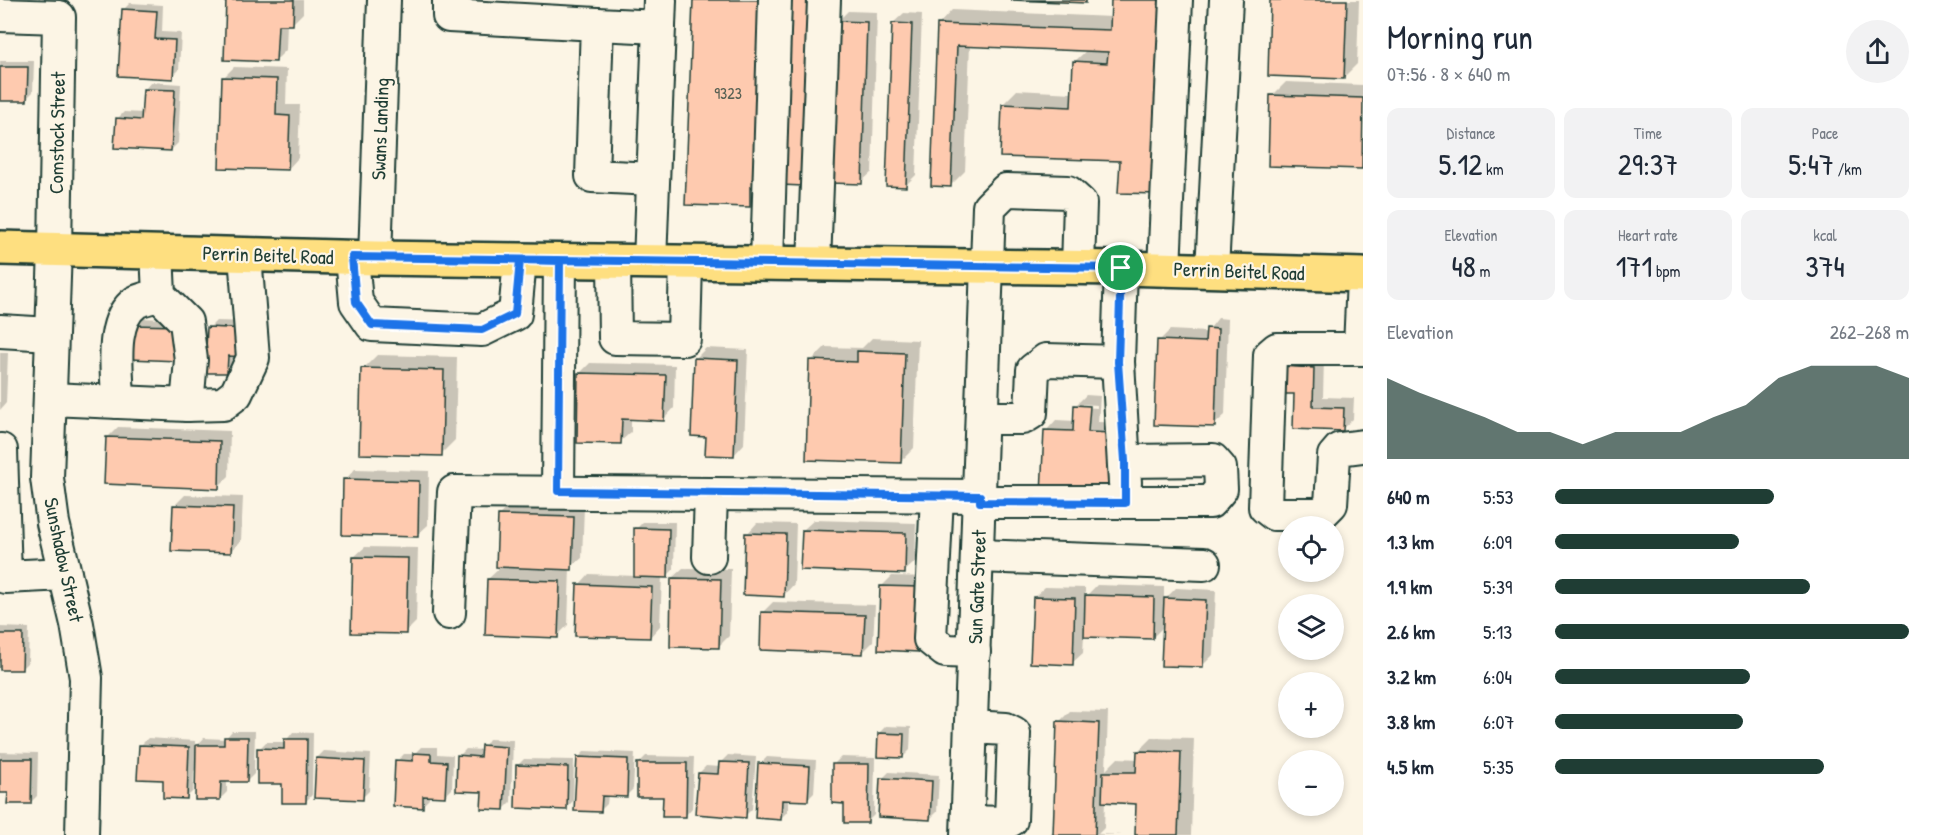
<!DOCTYPE html>
<html lang="en">
<head>
<meta charset="utf-8">
<style>
  body { margin:0; font-family:"Patrick Hand",sans-serif; background:#f2f2f3; color:#1f2937; height:100vh; display:flex; flex-direction:column; font-size:22px; white-space:nowrap }
  * { box-sizing:border-box; margin:0 }
  p { font-size:20px; color:#747a83 }
  .icon { flex:none; width:33px; height:33px; fill:none; stroke:currentColor; stroke-width:2; stroke-linecap:round; stroke-linejoin:round }
  .map { position:relative; flex:1; overflow:hidden }
  .panel { display:flex; flex-direction:column; background:#fff; width:570px }
  .panel>* { flex:none }
  .controls { position:absolute; left:1278px; top:516px; display:grid; gap:12px }
  .controls a { display:grid; place-items:center; width:66px; height:66px; border-radius:50%; background:#fff; box-shadow:0 3px 9px #0003; font-size:30px }
  .pin { position:absolute; display:grid; place-items:center; width:51px; height:51px; color:#fff; margin:-26px; border:3px solid #fff; border-radius:50%; box-shadow:0 2px 6px #0007 }
  .round { display:grid; place-items:center; flex:none; width:63px; height:63px; border-radius:32px; background:#f2f2f3 }
  .summary { display:flex; align-items:center; justify-content:space-between; height:102px; padding:0 24px }
  h1 { font-size:33px; font-weight:600; line-height:45px }
  .metrics { display:grid; grid-template-columns:repeat(3,1fr); gap:9px; height:102px; padding:6px 24px }
  .metrics div { display:grid; align-content:center; border-radius:12px; background:#f2f2f3; text-align:center }
  .metrics b { font-size:30px; font-weight:600 }
  .metrics small { font-size:16px; font-weight:400 }
  .metrics p { font-size:16px }
  .chart { height:168px; padding:12px 24px }
  .chart p { display:flex; justify-content:space-between }
  .chart svg { width:100%; height:108px; margin-top:6px; fill:#1f3d34; opacity:.7 }
  ul { padding:0 24px; list-style:none; font-size:20px }
  li { display:grid; grid-template-columns:96px 72px 1fr; align-items:center; height:45px }
  li i { height:15px; border-radius:8px; background:#1f3d34 }
  main { display:flex; flex:1; min-height:0 }
  .map>svg:first-child { display:block }
</style>
</head>
<body>
<main>
<div class="map">
<svg width="1363" height="835" viewBox="0 0 1363 835">
  <rect width="100%" height="100%" fill="#fcf5e5"/>
  <filter id="ink" filterUnits="userSpaceOnUse"><feTurbulence type="fractalNoise" baseFrequency=".0167" numOctaves="2"/><feDisplacementMap in="SourceGraphic" scale="12" xChannelSelector="R" yChannelSelector="G"/><feConvolveMatrix kernelMatrix="1 2 1 2 8 2 1 2 1" color-interpolation-filters="sRGB"/></filter>
  <g filter="url(#ink)">
    <!-- shadow -->
    <g fill="#0003" fill-rule="evenodd">
      <path d="M228,0H303V13L292,24L287,23L286,50L276,60Z"/>
      <path d="M694,0L760,195L749,206Z"/>
      <path d="M1113,0L1121,159L1003,104L1017,90L1073,93L1074,62L1087,50L970,45L965,171L951,185L939,24L952,10L1112,17Z"/>
      <path d="M1272,0H1359L1357,64L1343,78Z"/>
      <path d="M130,3L163,5L162,32L181,33L179,70L172,77L123,10Z"/>
      <path d="M848,11L877,12L872,172L861,182L837,22Z"/>
      <path d="M904,13L922,14L916,175L906,185L893,23Z"/>
      <path d="M0,61H34L33,92L26,99H0Z"/>
      <path d="M234,67L287,69L286,105H300L298,158L288,169L224,77Z"/>
      <path d="M151,82L181,84L178,143L171,150L117,119L124,112L143,113L145,89Z"/>
      <path d="M1286,82L1363,85L1361,167L1272,96Z"/>
      <path d="M140,318L185,320L177,359L133,325Z"/>
      <path d="M1218,318L1228,319L1225,415L1214,425L1159,341L1170,330L1207,332Z"/>
      <path d="M216,321L254,322L234,355L233,365L226,372L209,328Z"/>
      <path d="M872,338L918,340L914,448L900,462L811,361L825,347L862,348Z"/>
      <path d="M706,348L748,350L744,444L734,455L708,435L695,359Z"/>
      <path d="M0,353H8L6,403L0,410Z"/>
      <path d="M377,355L457,357L455,440L441,454L363,369Z"/>
      <path d="M1292,356L1324,358L1323,397L1354,398L1353,419L1342,429L1294,427L1296,393L1282,367Z"/>
      <path d="M590,363L675,365L674,408L664,419L631,418V432L620,442L580,373Z"/>
      <path d="M1086,395L1100,396L1098,422L1124,423L1121,485L1046,431L1056,420L1075,421V406ZM1083,404L1097,405V408L1083,407Z"/>
      <path d="M118,427L230,431L229,476L218,487L107,438Z"/>
      <path d="M355,469L429,471L428,525L417,535L345,480Z"/>
      <path d="M185,495L243,497L241,541L231,551L174,506Z"/>
      <path d="M510,505L584,507L582,558L570,568L568,625L557,636L488,579L502,566L499,515Z"/>
      <path d="M814,520L916,523L915,562L904,572L803,530Z"/>
      <path d="M643,522H675L674,569L667,576H662L660,626L650,637L579,585L589,574L635,576L636,529Z"/>
      <path d="M757,523L796,524L794,584L784,595L747,534Z"/>
      <path d="M365,547L418,548L416,622L405,633L354,557Z"/>
      <path d="M683,568L731,569L729,636L719,646L672,578Z"/>
      <path d="M892,576L931,577L929,640L882,586Z"/>
      <path d="M1097,585L1164,587V600L1176,588L1216,590L1213,655L1202,666L1164,626L1152,638L1084,635L1083,653L1072,663L1034,597L1045,587L1085,588V597Z"/>
      <path d="M773,602L875,605L873,642L863,652L763,612Z"/>
      <path d="M0,627L29,628L28,662L21,669L0,668Z"/>
      <path d="M1070,711L1108,712L1106,770L1118,758L1138,759V751L1152,737L1194,738L1191,835H1136L1138,802L1105,801L1104,828L1098,834L1125,835H1043L1055,833L1059,722Z"/>
      <path d="M886,726L911,727L910,750L903,757L879,733Z"/>
      <path d="M232,731H255L254,774L247,781L227,780V792L220,799L194,770L193,791L186,798L165,779L141,745L148,738L195,741V748L204,738L225,739Z"/>
      <path d="M293,732L313,733L312,795L305,802L283,782L259,749L266,742H285Z"/>
      <path d="M489,739L513,740L511,802L504,809L484,790L459,756L466,749L482,750Z"/>
      <path d="M421,747H437V754L453,755L452,789L445,796L429,795V799L422,806L397,761L404,754H414Z"/>
      <path d="M324,751L371,754L369,791L362,798L317,758Z"/>
      <path d="M585,751L635,753L633,789L626,796L608,795L607,804L600,811L578,758Z"/>
      <path d="M0,752L38,753L37,796L30,803L9,791H0Z"/>
      <path d="M728,755L756,757L752,809L745,816L699,773L706,766L720,767L721,762Z"/>
      <path d="M646,756L694,757L692,808L686,815L664,796L639,763Z"/>
      <path d="M767,757L816,760L814,793L807,800L788,799V811L781,818L760,764Z"/>
      <path d="M841,757L875,758L874,815L867,822L846,802L834,764Z"/>
      <path d="M524,759L574,760L573,801L566,808L517,766Z"/>
      <path d="M889,772L939,775L937,812L930,819L882,779Z"/>
    </g>
    <!-- building -->
    <g fill="#fecaaf" stroke="#1f3d34" stroke-width="1.5">
      <path d="M226,0H294L293,25H278L276,62L224,60Z"/>
      <path d="M693,0H769L762,187H750V207L685,205Z"/>
      <path d="M788,0H811L803,186L781,185Z"/>
      <path d="M1011,0H1086V3Z"/>
      <path d="M1111,0H1167L1160,194L1118,193L1120,161L1000,157L1002,104L1071,107L1073,61L1107,63L1108,52L957,46L951,187L931,186L937,24L1110,30Z"/>
      <path d="M1270,0H1347L1344,79L1268,76Z"/>
      <path d="M122,9L157,11L155,39L175,40L173,79L118,76Z"/>
      <path d="M836,21L867,22L862,184L830,183Z"/>
      <path d="M892,23L912,24L906,187L886,186Z"/>
      <path d="M0,67H28L27,101H0Z"/>
      <path d="M222,77L277,79L276,115L290,116L288,170L219,168Z"/>
      <path d="M143,89L175,90L171,151L114,148L116,118L141,120Z"/>
      <path d="M1270,95L1363,98L1362,169L1268,166Z"/>
      <path d="M131,325L179,326L178,361L130,359Z"/>
      <path d="M207,327L247,329L246,357L228,356L227,373H205Z"/>
      <path d="M1206,328L1218,329L1215,427L1154,425L1157,340L1205,342Z"/>
      <path d="M857,351L905,353L901,463L806,460L809,360L857,362Z"/>
      <path d="M694,358L738,360L734,456L705,455L706,437L691,436Z"/>
      <path d="M1280,366L1314,368L1313,407L1344,408L1343,431L1293,429L1294,394H1279Z"/>
      <path d="M361,368L444,370L442,456L359,454Z"/>
      <path d="M578,373L666,375L664,421L622,419L621,444L577,443Z"/>
      <path d="M1074,405L1090,406L1088,432L1114,433L1111,497L1041,494L1044,430L1073,431Z"/>
      <path d="M106,437L220,441L219,489L104,484Z"/>
      <path d="M343,479L419,481L418,537L342,535Z"/>
      <path d="M173,505L233,507L231,553L171,551Z"/>
      <path d="M498,515L574,517L572,570L496,567Z"/>
      <path d="M634,528L669,529L668,578L634,577Z"/>
      <path d="M802,530L906,533L905,574L800,570Z"/>
      <path d="M745,533L786,534L784,597L743,595Z"/>
      <path d="M353,557L408,558L406,634L351,633Z"/>
      <path d="M671,578L721,579L719,648L670,647Z"/>
      <path d="M487,579L560,581L558,638L485,635Z"/>
      <path d="M577,584L652,587L650,638L575,636Z"/>
      <path d="M880,586L921,587L919,652L878,650Z"/>
      <path d="M1085,595L1154,597L1153,639L1084,637Z"/>
      <path d="M1033,597L1075,598L1073,665L1030,663Z"/>
      <path d="M1164,598L1206,600L1203,667L1161,666Z"/>
      <path d="M761,612L865,615L863,654L760,650Z"/>
      <path d="M0,634H23L22,670H0Z"/>
      <path d="M1057,721L1099,723L1095,835H1053Z"/>
      <path d="M878,733L904,734L903,758L877,757Z"/>
      <path d="M224,737H248L247,782H221L220,800H195L196,745H224Z"/>
      <path d="M284,739H307L306,803H282V784H257V748L284,749Z"/>
      <path d="M139,745L189,747L187,799L163,798V780L137,779Z"/>
      <path d="M481,745L507,747L504,810L481,809L482,792L456,791L457,755L480,757Z"/>
      <path d="M1137,751L1181,752L1178,835H1135L1136,804L1102,802L1103,772H1136Z"/>
      <path d="M413,753L431,754V761L447,762L445,797L423,796V808L393,806L395,760L413,761Z"/>
      <path d="M577,757L628,759L627,797L602,796L601,812L574,811Z"/>
      <path d="M316,758L365,761L363,800L314,798Z"/>
      <path d="M0,759H32L31,804H7L8,793H0Z"/>
      <path d="M719,762L749,763L746,818L695,814L698,773L718,774Z"/>
      <path d="M637,763H687L686,817H662L663,797H637Z"/>
      <path d="M758,763L810,766L808,801L782,800L781,820L755,818Z"/>
      <path d="M832,764H869L868,823H844V804L832,803Z"/>
      <path d="M516,765L568,767L567,810L515,808Z"/>
      <path d="M880,778L932,781L930,820L878,817Z"/>
    </g>
    <g fill="none" stroke-linecap="round" stroke-linejoin="round">
      <defs>
        <g id="minor">
          <path d="M449,0V16L597,24L592,176L653,179"/>
          <path d="M0,15L59,17L55,249L47,478L53,523L77,624L86,678L82,835"/>
          <path d="M597,24L659,27"/>
          <path d="M352,257L356,302L372,325L482,330L515,314L520,260"/>
          <path d="M375,258L384,0"/>
          <path d="M614,261L615,338L684,339L686,262"/>
          <path d="M650,262L660,0"/>
          <path d="M767,263L775,0"/>
          <path d="M814,264L824,0"/>
          <path d="M1121,268L1118,362L1125,483"/>
          <path d="M1164,269L1176,0"/>
          <path d="M1212,270L1226,0"/>
          <path d="M0,331L51,334"/>
          <path d="M1360,348L1363,278"/>
          <path d="M1363,349H1277L1270,355L1265,507L1274,514H1321L1331,504L1334,456L1340,449L1363,446"/>
          <path d="M50,399L187,405L191,360L186,322L159,295L157,252"/>
          <path d="M118,402C118,374 108,321 136,302C142,299 152,297 159,295"/>
          <path d="M187,405L223,404L236,394L253,358L245,255"/>
          <path d="M982,418H1023L1031,413L1033,370L1046,360L1118,362"/>
          <path d="M1,450L5,577L65,574"/>
          <path d="M558,491L560,260"/>
          <path d="M937,496L930,639L945,651L974,652"/>
          <path d="M980,502H1210L1221,489L1220,468L1213,460L1125,461"/>
          <path d="M978,556L1204,564"/>
          <path d="M709,557L711,494"/>
          <path d="M449,613L454,492L980,496"/>
          <path d="M968,822L1005,823L1011,820L1014,733L1006,729L971,727"/>
          <path d="M967,835L989,207L1006,190L1068,192L1080,203L1078,267"/>
        </g>
        <path id="major" d="M0,248L375,258L1121,268L1363,275"/>
      </defs>
      <!-- minor casing -->
      <use href="#minor" stroke="#1f3d34" stroke-width="36"/>
      <!-- major casing -->
      <use href="#major" stroke="#1f3d34" stroke-width="38"/>
      <!-- minor -->
      <use href="#minor" stroke="#fcf5e5" stroke-width="32"/>
      <!-- major -->
      <use href="#major" stroke="#fedf80" stroke-width="33"/>
    </g>
  </g>
  <g fill="none" stroke-linecap="round" stroke-linejoin="round" filter="url(#ink)">
    <defs>
      <path id="route" d="M1121,268L352,257L356,302L372,325L482,330L515,314L520,260L560,261L558,491L980,496V502L1125,503V461L1118,362L1121,268"/>
    </defs>
    <!-- route casing -->
    <use href="#route" stroke="#fff" stroke-width="12"/>
    <!-- route -->
    <use href="#route" stroke="#1a73e8" stroke-width="8"/>
  </g>
  <g text-anchor="middle" stroke-width="4.5" stroke-linejoin="round" paint-order="stroke">
    <!-- number labels -->
    <g font-size="16" fill="#576053">
      <text x="728" y="99">9323</text>
    </g>
    <!-- street labels -->
    <g font-size="20" fill="#1f3d34" stroke="#fcf5e5">
      <text transform="translate(380 129) rotate(-88)" y="7">Swans Landing</text>
      <text transform="translate(57 133) rotate(-89)" y="7">Comstock Street</text>
      <text transform="translate(268 255) rotate(2)" y="7">Perrin Beitel Road</text>
      <text transform="translate(1239 271) rotate(2)" y="7">Perrin Beitel Road</text>
      <text transform="translate(64 560) rotate(78)" y="7">Sunshadow Street</text>
      <text transform="translate(977 587) rotate(-88)" y="7">Sun Gate Street</text>
    </g>
  </g>
</svg>
<div class="controls">
<a><svg class="icon" aria-label="locate" viewBox="0 0 24 24"><circle cx="12" cy="12" r="6"/><path d="M12 2v4M12 18v4M2 12h4M18 12h4"/></svg></a>
<a><svg class="icon" aria-label="layers" viewBox="0 0 24 24"><path d="M12 4l9 5-9 5-9-5zM3 14l9 5 9-5"/></svg></a>
<a>+</a>
<a>−</a>
</div>
<div class="pin" style="left:1121px;top:268px;background:#1e9e55"><svg class="icon" aria-label="arrive" viewBox="0 0 24 24"><path d="M6 21V4h12l-3 4 3 4H6"/></svg></div>
</div>
<section class="panel">
<div class="summary"><div><h1>Morning run</h1><p>07:56 · 8 × 640 m</p></div><a class="round"><svg class="icon" aria-label="share" viewBox="0 0 24 24"><path d="M12 15V3M7 8l5-5 5 5M5 13v7h14v-7"/></svg></a></div>
<div class="metrics">
<div><p>Distance</p><b>5.12<small> km</small></b></div>
<div><p>Time</p><b>29:37</b></div>
<div><p>Pace</p><b>5:47<small> /km</small></b></div>
</div>
<div class="metrics">
<div><p>Elevation</p><b>48<small> m</small></b></div>
<div><p>Heart rate</p><b>171<small> bpm</small></b></div>
<div><p>kcal</p><b>374</b></div>
</div>
<div class="chart"><p><span>Elevation</span>262–268 m</p>
<svg viewBox="0 0 160 44" preserveAspectRatio="none"><path d="M0 44V11L10 17L20 22L30 27L40 33L50 33L60 38L70 33L80 33L90 33L100 27L110 22L120 11L130 6L140 6L150 6L160 11V44z"/></svg>
</div>
<ul>
<li><b>640 m</b>5:53<i style="width:62%"></i></li>
<li><b>1.3 km</b>6:09<i style="width:52%"></i></li>
<li><b>1.9 km</b>5:39<i style="width:72%"></i></li>
<li><b>2.6 km</b>5:13<i style="width:100%"></i></li>
<li><b>3.2 km</b>6:04<i style="width:55%"></i></li>
<li><b>3.8 km</b>6:07<i style="width:53%"></i></li>
<li><b>4.5 km</b>5:35<i style="width:76%"></i></li>
</ul>
</section>
</main>
</body>
</html>
